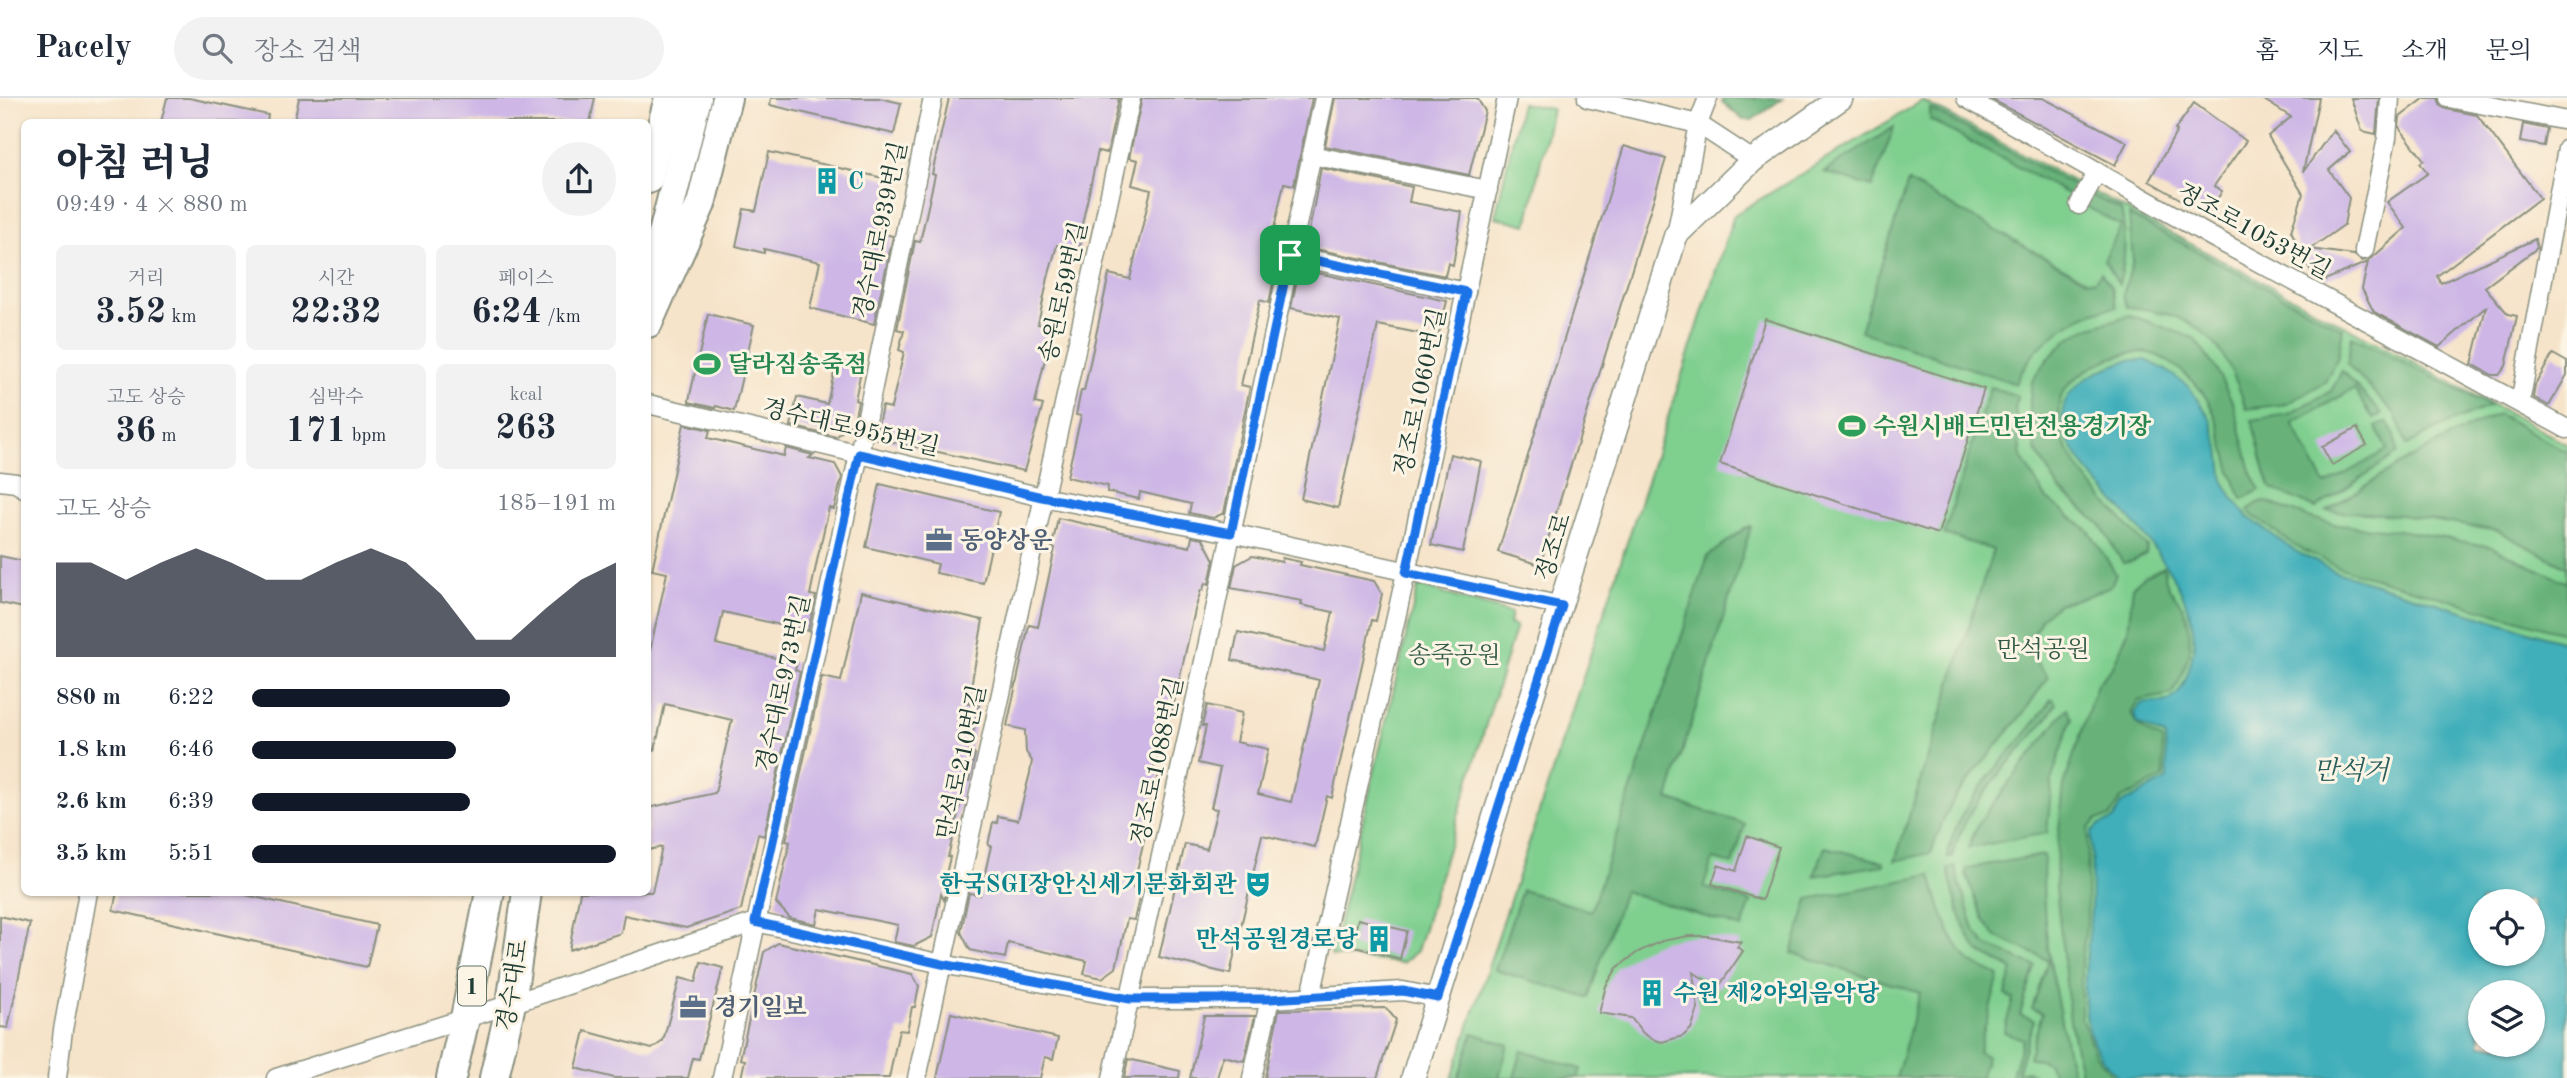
<!DOCTYPE html>
<html lang="ko">
<head>
<meta charset="utf-8">
<style>
  body { margin:0; font-family:"Old Standard TT","Noto Serif KR",serif; background:#f2f2f3; color:#1f2937; height:100vh; display:flex; flex-direction:column; font-size:26px; white-space:nowrap }
  * { box-sizing:border-box; margin:0 }
  p { font-size:23px; color:#747a83 }
  .icon { flex:none; width:38px; height:38px; fill:none; stroke:currentColor; stroke-width:2; stroke-linecap:round; stroke-linejoin:round }
  .map { position:relative; flex:1; overflow:hidden }
  .details { position:absolute; left:21px; top:21px; width:630px; height:777px; display:flex; flex-direction:column; background:#fff; border-radius:10px; box-shadow:0 2px 5px #0004 }
  .details>* { flex:none }
  .controls { position:absolute; left:2468px; top:791px; display:grid; gap:14px }
  .controls a { display:grid; place-items:center; width:77px; height:77px; border-radius:50%; background:#fff; box-shadow:0 2px 5px #0004; font-size:35px }
  .pin { position:absolute; display:grid; place-items:center; width:60px; height:60px; color:#fff; margin:-30px; border-radius:14px; box-shadow:0 4px 10px #0006 }
  .round { display:grid; place-items:center; flex:none; width:74px; height:74px; border-radius:37px; background:#f2f2f3 }
  .headline { display:flex; align-items:center; justify-content:space-between; height:119px; padding:0 35px }
  h1 { font-size:38px; font-weight:800; line-height:52px }
  .figures { display:grid; grid-template-columns:repeat(3,1fr); gap:10px; height:119px; padding:7px 35px }
  .figures div { display:grid; align-content:center; border-radius:10px; background:#f2f2f3; text-align:center }
  .figures b { font-size:35px; font-weight:800 }
  .figures small { font-size:19px; font-weight:400 }
  .figures p { font-size:19px }
  .chart { height:196px; padding:14px 35px }
  .chart p { display:flex; justify-content:space-between }
  .chart svg { width:100%; height:126px; margin-top:7px; fill:#111827; opacity:.7 }
  ul { padding:0 35px; list-style:none; font-size:23px }
  li { display:grid; grid-template-columns:112px 84px 1fr; align-items:center; height:52px }
  li i { height:18px; border-radius:9px; background:#111827 }
  header { display:flex; align-items:center; gap:42px; box-sizing:border-box; height:98px; padding:0 35px; background:#fff; border-bottom:2px solid #e0e1e3 }
  header strong { font-size:33px }
  nav { display:flex; gap:38px; margin-inline-start:auto; font-size:24px }
  .search { width:490px; height:63px; background:#f2f2f3; display:flex; align-items:center; gap:18px; box-sizing:border-box; padding:0 24px; border-radius:38px; color:#747a83; font-size:26px }
  .map>svg:first-child { display:block }
</style>
</head>
<body>
<header>
<strong>Pacely</strong>
<div class="search"><svg class="icon" aria-label="search" viewBox="0 0 24 24"><circle cx="10" cy="10" r="6"/><path d="M15 15l6 6"/></svg>장소 검색</div>
<nav><a>홈</a><a>지도</a><a>소개</a><a>문의</a></nav>
</header>
<div class="map">
<svg width="2567" height="980" viewBox="0 0 2567 980">
  <rect width="100%" height="100%" fill="#fcf5e5"/>
  <filter id="ink" filterUnits="userSpaceOnUse"><feTurbulence type="fractalNoise" baseFrequency=".0143" numOctaves="2"/><feDisplacementMap in="SourceGraphic" scale="14" xChannelSelector="R" yChannelSelector="G"/><feConvolveMatrix kernelMatrix="1 2 1 2 8 2 1 2 1" color-interpolation-filters="sRGB"/></filter>
  <filter id="wash" filterUnits="userSpaceOnUse"><feTurbulence type="fractalNoise" baseFrequency=".00686" numOctaves="4" result="noise"/><feDisplacementMap in="SourceGraphic" scale="28" xChannelSelector="R" yChannelSelector="G"/><feGaussianBlur stdDeviation="1.57" result="paint"/><feColorMatrix in="noise" values="0 0 0 0 0 0 0 0 0 0 0 0 0 0 0 0 0 1.4 0 .05"/><feComposite in="paint" operator="in"/></filter>
  <g filter="url(#wash)">
    <rect width="100%" height="100%" fill="#f6e4ca"/>
    <!-- green -->
    <g fill="#7fcf8f" stroke="#4f8662" stroke-width="2" fill-rule="evenodd">
      <path d="M1922,3L2567,346V980H1452L1734,117ZM2480,803H2532V856H2480ZM2480,894H2532V947H2480Z"/>
      <path d="M1521,5L1552,11L1527,127L1495,119Z"/>
      <path d="M1418,488L1511,515L1509,526L1516,528L1417,853L1403,865L1331,858Z"/>
    </g>
    <!-- forest -->
    <g fill="#67b27a" stroke="#437857" stroke-width="2">
      <path d="M1723,0H1783L1752,22H1743L1722,4Z"/>
      <path d="M1930,11L2080,91L2075,100L1930,22Z"/>
      <path d="M1894,29L1872,89L1824,74Z"/>
      <path d="M1908,84L2086,182L2094,183L2101,174L2111,189L2117,209C2075,214 2031,247 2016,286L1860,233Z"/>
      <path d="M2089,96L2121,112C2127,138 2126,161 2119,186L2104,162L2121,128L2084,107Z"/>
      <path d="M2129,117L2343,231L2338,259L2325,284L2286,306L2246,311C2226,245 2199,214 2127,209L2123,197L2133,163Z"/>
      <path d="M2130,217L2194,240L2216,271L2234,307L2251,373L2260,392L2242,401C2221,361 2227,320 2194,284C2183,273 2164,258 2149,255C2123,250 2073,273 2062,297C2057,308 2058,323 2061,334C2069,371 2122,420 2147,449L2146,456L2133,463L2123,465L2100,426L2059,391L2036,353L2030,328V302L2032,283L2049,260L2068,241L2084,231Z"/>
      <path d="M2352,238L2490,308L2446,326L2407,347L2395,316L2347,266Z"/>
      <path d="M2342,273L2382,316L2373,320L2354,291L2292,325L2325,387L2387,352L2376,329L2387,323L2395,338L2398,355L2316,410L2271,390L2265,374L2252,322L2289,316L2331,293Z"/>
      <path d="M1990,289L2018,298L2015,310L2021,359L2046,400L2089,433L2116,476L2111,488L2087,498L2059,506L2042,519L2031,542L2033,559L2048,579L2025,613L1955,699L1943,723L1931,755L1895,763L1993,452L1944,436Z"/>
      <path d="M2498,316L2567,354V469L2498,433L2400,417L2327,413C2385,374 2434,344 2498,316Z"/>
      <path d="M2267,404L2308,419L2338,427L2405,433L2492,449L2567,485V536L2340,470L2297,449L2252,417L2248,412L2258,405Z"/>
      <path d="M1751,429L1668,701L1745,726L1733,766L1713,761L1703,789L1751,804L1742,830L1624,793L1588,900L1495,872L1522,792L1591,813L1708,458L1744,431Z"/>
      <path d="M2164,469C2166,476 2164,483 2169,490C2173,497 2181,504 2184,512C2196,541 2188,571 2172,596L2138,603L2131,614C2135,629 2148,636 2162,641L2164,679L2120,702L2110,719L2096,722L2088,731L2087,823L2081,863V919L2095,956L2114,980H2082L2070,923L2056,789L2057,748L2064,687L2097,586L2113,569L2128,533L2133,489L2144,478Z"/>
      <path d="M2051,601H2053L2056,606L2047,620C2016,660 1962,708 1953,758L1948,759C1954,699 2021,652 2051,601Z"/>
      <path d="M2067,610L2072,620L2052,680L2047,735L1968,750L1979,724Z"/>
      <path d="M1825,749L1884,764V767L1814,778Z"/>
      <path d="M2044,757C2039,832 2058,907 2073,980H2056L2048,965L2029,959L2042,915L2032,911L2048,862L1995,838L1984,822L1966,776L1967,770Z"/>
      <path d="M1955,769L1974,831L1986,847L2035,868L2020,917L2034,922L2017,975L2027,973L2039,980H2011L2023,941L2004,934L2013,901L2006,897L2013,871C2003,866 1988,861 1979,853C1964,840 1952,791 1948,771Z"/>
      <path d="M1931,777C1937,801 1950,847 1970,863C1978,869 1990,873 1999,878L1978,954L1987,958L1980,980H1896L1920,895L1792,855L1808,801Z"/>
      <path d="M1473,935L1508,947L1499,980H1458Z"/>
      <path d="M1522,952L1581,971L1578,980H1514Z"/>
    </g>
    <!-- water -->
    <path fill="#3fafba" stroke="#2f7677" stroke-width="2" fill-rule="evenodd" d="M2129,262H2146L2166,272L2189,289L2209,318L2220,351L2224,384L2234,401L2248,419L2295,453L2336,474L2567,545V980H2120C2072,942 2085,878 2090,825C2093,795 2091,764 2091,734L2098,727L2113,722L2121,706L2167,681L2165,638L2150,632L2136,624L2134,614L2141,606C2149,604 2159,605 2167,603C2182,599 2188,576 2191,563C2203,522 2175,479 2151,446C2106,384 1989,305 2129,262ZM2480,803H2532V856H2480ZM2480,894H2532V947H2480Z"/>
    <g id="blocks">
      <!-- building -->
      <g fill="#ceb7e6">
        <path d="M167,0H189L268,17L267,24H161Z"/>
        <path d="M299,0H595L590,24H294Z"/>
        <path d="M771,0H879L901,5L894,36L770,7Z"/>
        <path d="M949,0H1119L1107,55L1098,53L1081,131L1084,132L1079,152L1057,147L1048,180L1038,226L1052,230L1035,305L1043,307L1024,373L875,340L882,308L891,310L904,254L899,252L904,233L897,231L915,143L920,144L935,77L932,76Z"/>
        <path d="M1142,0H1312L1294,87L1284,85L1270,149L1280,151L1269,205L1260,202L1241,287L1250,289L1224,415L1213,420L1189,415L1191,406L1140,394L1139,401L1107,394L1108,388L1067,379L1081,318L1076,317L1081,293H1084L1109,176L1130,181L1151,92L1132,87L1138,62L1129,60Z"/>
        <path d="M1335,0H1477L1485,13L1469,77L1325,48Z"/>
        <path d="M1989,0H2043L2127,44L2115,67Z"/>
        <path d="M2261,0H2319L2303,74L2333,32L2350,54L2329,72L2349,100L2344,127L2310,151L2354,157L2362,163L2372,160L2406,130L2387,104L2428,75L2420,65L2424,62L2399,29L2400,19L2425,0H2438L2441,8L2446,11L2477,17L2540,100L2437,178L2441,185L2535,141L2537,150L2485,189L2508,216L2517,218L2506,268L2499,277H2492L2472,266L2486,209L2439,249L2374,214L2362,191L2368,164L2325,182L2312,175L2291,133L2303,96L2268,38L2291,19Z"/>
        <path d="M2351,0H2379L2376,36L2362,33Z"/>
        <path d="M2194,5L2246,43L2214,88L2222,93L2208,117L2149,83L2177,33L2175,32Z"/>
        <path d="M2523,26L2547,31L2544,48L2520,44Z"/>
        <path d="M1624,48L1666,61L1540,467L1498,454Z"/>
        <path d="M769,54L892,82L880,135L893,138L874,226L810,210L820,164L764,151V155L736,148L744,111L756,113Z"/>
        <path d="M1321,70L1412,89L1409,104L1462,114L1453,167L1448,165L1445,178L1306,149Z"/>
        <path d="M1299,171L1447,203L1438,239L1378,227L1338,410L1301,401L1340,221L1291,210Z"/>
        <path d="M708,216L754,227L734,313L716,308L715,310L689,304V302Z"/>
        <path d="M1765,221L1984,291L1938,436L1720,366Z"/>
        <path d="M2553,256L2567,264V277L2549,308L2533,299L2535,287Z"/>
        <path d="M836,266L861,272L855,302L858,303L854,323L836,339L791,328L797,299L827,306Z"/>
        <path d="M684,326L710,332L708,340L784,358L786,350L813,357L809,360L835,366L842,379L834,411L829,410L818,458L810,497L816,498L808,533L723,514L716,546L797,565L795,572L800,574L764,738L758,736L741,812L686,830L624,817L621,835L569,852L580,794H652L662,749L648,752V710L715,695L732,622L665,606L655,652L648,651V562L667,475L652,472Z"/>
        <path d="M2357,330L2367,347L2332,367L2322,349Z"/>
        <path d="M1450,356L1481,363L1463,454L1431,447Z"/>
        <path d="M880,386L999,414L983,485L936,475L938,466L866,449Z"/>
        <path d="M1058,420L1190,449L1192,439L1203,441L1214,462L1209,486L1205,485L1203,492H1201L1195,512L1171,619L1166,617L1153,674L1159,675L1133,790L1141,792L1134,822L1127,821L1116,870L1102,880L1084,876L1087,863L1008,845L1005,860L970,852L961,834L969,795L980,797L991,748L988,747L993,724L997,725L998,718L1018,722L1030,675L1032,663L1026,654L1025,632L1007,628L1029,527L1038,529L1055,450L1052,449Z"/>
        <path d="M0,458L24,463V510L0,505Z"/>
        <path d="M1252,458L1282,464V460L1301,464L1300,467L1374,483L1382,496L1376,523L1372,522L1332,700L1327,698L1315,749L1262,737L1230,876L1159,859L1185,746L1207,751L1217,711L1211,710L1220,670L1198,665L1206,628H1202L1207,607L1242,615L1236,644L1268,651L1258,696L1291,704L1319,582L1232,562L1238,534L1324,553L1333,514L1301,507L1302,503L1231,490L1236,467Z"/>
        <path d="M861,494L983,522L968,605L979,607L969,654L975,656L969,683L966,682L948,759H950L943,789L947,790L944,802L941,796L932,839L914,848L894,844L898,827L819,811L816,826L790,820L776,805L790,744L786,743L822,579L841,583Z"/>
        <path d="M1747,738L1779,749L1762,802L1712,786L1718,767L1736,773Z"/>
        <path d="M117,794H233L377,827L367,869L113,812Z"/>
        <path d="M0,818L30,825L8,930L0,929Z"/>
        <path d="M1358,821L1407,833L1400,861L1351,848Z"/>
        <path d="M1689,838H1708L1741,844L1737,849L1743,853L1718,890L1693,874L1698,911L1691,931L1683,938L1662,944L1652,941L1643,935L1631,920L1599,915L1606,888L1617,870L1638,854L1662,843Z"/>
        <path d="M778,845L912,876L919,888L915,909H912L907,933L899,932L889,980H741L745,962L740,961L764,854Z"/>
        <path d="M701,864L723,870L699,961L693,960L688,980H614L576,970L585,933L652,951L663,943L680,880L696,884Z"/>
        <path d="M1386,910L1396,922L1377,980H1265L1279,912Z"/>
        <path d="M951,915L1058,940L1053,961L1045,959L1040,980H937Z"/>
        <path d="M1204,918H1255L1244,963L1223,958L1217,980H1190Z"/>
        <path d="M1128,961L1180,973L1179,980H1124Z"/>
      </g>
    </g>
  </g>
  <g filter="url(#ink)">
    <use href="#blocks" fill-opacity="0" stroke="#8a907f" stroke-width="2"/>
    <g fill="none" stroke-linecap="round" stroke-linejoin="round">
      <defs>
        <g id="minor">
          <path d="M1587,0L1698,26L1753,62"/>
          <path d="M1966,0L2212,139L2567,331"/>
          <path d="M2449,0L2567,23"/>
          <path d="M1311,57L1488,92"/>
          <path d="M2079,107L2097,74"/>
          <path d="M1676,137L1698,26L1708,0"/>
          <path d="M2364,152L2387,40L2390,0"/>
          <path d="M1290,157L1466,194"/>
          <path d="M2520,305L2567,51"/>
          <path d="M648,306L1042,399L1231,435L1562,508"/>
          <path d="M0,383L16,385L24,390"/>
          <path d="M1311,898L1406,475L1507,0"/>
          <path d="M57,980L63,932L88,794"/>
          <path d="M276,980L511,906L756,824L942,866L1130,901H1270L1403,893L1438,900"/>
          <path d="M722,980L859,356L933,0"/>
          <path d="M917,980L1131,0"/>
          <path d="M1112,980L1203,568L1324,0"/>
          <path d="M1252,980L1270,901"/>
        </g>
        <path id="tertiary" d="M1413,980L1676,137L1753,62L1841,0"/>
        <g id="primary">
          <path d="M648,81L669,0"/>
          <path d="M649,191L697,0"/>
          <path d="M648,225L701,106L727,0"/>
          <path d="M451,980L465,920L490,794"/>
          <path d="M494,980L511,906L527,794"/>
        </g>
      </defs>
      <!-- minor casing -->
      <use href="#minor" stroke="#8a907f" stroke-width="21"/>
      <!-- tertiary casing -->
      <use href="#tertiary" stroke="#8a907f" stroke-width="26"/>
      <!-- primary casing -->
      <use href="#primary" stroke="#8a907f" stroke-width="32"/>
      <!-- minor -->
      <use href="#minor" stroke="#fff" stroke-width="18"/>
      <!-- tertiary -->
      <use href="#tertiary" stroke="#fff" stroke-width="23"/>
      <!-- primary -->
      <use href="#primary" stroke="#fff" stroke-width="28"/>
    </g>
  </g>
  <g fill="none" stroke-linecap="round" stroke-linejoin="round" filter="url(#ink)">
    <defs>
      <path id="route" d="M1290,157L1466,194L1406,475L1562,508L1438,900L1403,893L1270,901H1130L942,866L755,824L859,356L1042,399L1231,435Z"/>
    </defs>
    <!-- route casing -->
    <use href="#route" stroke="#fff" stroke-width="14"/>
    <!-- route -->
    <use href="#route" stroke="#1a73e8" stroke-width="9"/>
  </g>
  <!-- icons -->
  <defs>
    <symbol id="building-bare" viewBox="-9 -9 18 18"><path d="M-4-6H4V6H1V3H-1V6H-4ZM-2.5-4.3h1.7v1.8h-1.7ZM.8-4.3h1.7v1.8H.8ZM-2.5-1h1.7V.8h-1.7ZM.8-1h1.7V.8H.8Z" fill="#0f9aa8" stroke="#fcf5e5" stroke-width="2.5" paint-order="stroke"/></symbol>
    <symbol id="stadium-bare" viewBox="-9 -9 18 18"><path d="M0-5a6.5 5 0 1 0 0 10a6.5 5 0 1 0 0-10ZM-3.5-1.8h7v3.6h-7Z" fill="#2e9e5b" stroke="#fcf5e5" stroke-width="2.5" paint-order="stroke"/></symbol>
    <symbol id="office-bare" viewBox="-9 -9 18 18"><path d="M-6-3h4V-5.5h4V-3h4V5H-6ZM-1-4.5V-3h2v-1.5ZM-6 0V1H6V0Z" fill="#5c6f8a" stroke="#fcf5e5" stroke-width="2.5" paint-order="stroke"/></symbol>
    <symbol id="theatre-bare" viewBox="-9 -9 18 18"><path d="M-5-5.5Q0-4 5-5.5V0Q5 5 0 6Q-5 5-5 0ZM-3.3-2.5H-1v1.5H-3.3ZM1-2.5H3.3v1.5H1ZM-2.8 1Q0 5.5 2.8 1Z" fill="#0f9aa8" stroke="#fcf5e5" stroke-width="2.5" paint-order="stroke"/></symbol>
  </defs>
  <g fill-rule="evenodd">
    <use href="#building-bare" x="808" y="64" width="38" height="38"/>
    <use href="#stadium-bare" x="688" y="247" width="38" height="38"/>
    <use href="#stadium-bare" x="1833" y="309" width="38" height="38"/>
    <use href="#office-bare" x="920" y="423" width="38" height="38"/>
    <use href="#theatre-bare" x="1239" y="767" width="38" height="38"/>
    <use href="#building-bare" x="1360" y="822" width="38" height="38"/>
    <use href="#building-bare" x="1633" y="876" width="38" height="38"/>
    <use href="#office-bare" x="674" y="890" width="38" height="38"/>
  </g>
  <g text-anchor="middle" stroke-width="6" stroke-linejoin="round" paint-order="stroke">
    <!-- shield labels -->
    <rect fill="#fcf5e5" stroke="#617469" stroke-width="2" x="458" y="868.5" width="28" height="39" rx="5"/>
    <g font-size="23" font-weight="bold" fill="#1f3d34">
      <text x="472" y="896">1</text>
    </g>
    <!-- culture labels -->
    <g font-size="24" font-weight="bold" fill="#0d838f" stroke="#fcf5e5" text-anchor="start">
      <text x="848" y="91">C</text>
      <text x="1237" y="794" text-anchor="end">한국SGI장안신세기문화회관</text>
      <text x="1358" y="849" text-anchor="end">만석공원경로당</text>
      <text x="1673" y="903">수원 제2야외음악당</text>
    </g>
    <!-- street labels -->
    <g font-size="24" fill="#1f3d34" stroke="#fcf5e5">
      <text transform="translate(880 132) rotate(-78)" y="8">경수대로939번길</text>
      <text transform="translate(2254 133) rotate(29)" y="8">정조로1053번길</text>
      <text transform="translate(1063 194) rotate(-77)" y="8">송원로59번길</text>
      <text transform="translate(1420 294) rotate(-78)" y="8">정조로1060번길</text>
      <text transform="translate(851 329) rotate(13)" y="8">경수대로955번길</text>
      <text transform="translate(1553 449) rotate(-73)" y="8">정조로</text>
      <text transform="translate(783 585) rotate(-78)" y="8">경수대로973번길</text>
      <text transform="translate(1157 663) rotate(-78)" y="8">정조로1088번길</text>
      <text transform="translate(961 664) rotate(-78)" y="8">만석로210번길</text>
      <text transform="translate(512 887) rotate(-81)" y="8">경수대로</text>
    </g>
    <!-- leisure labels -->
    <g font-size="24" font-weight="bold" fill="#27864d" stroke="#fcf5e5" text-anchor="start">
      <text x="728" y="274">달라짐송죽점</text>
      <text x="1873" y="336">수원시배드민턴전용경기장</text>
    </g>
    <!-- service labels -->
    <g font-size="24" font-weight="bold" fill="#4e5e75" stroke="#fcf5e5" text-anchor="start">
      <text x="960" y="450">동양상운</text>
      <text x="714" y="917">경기일보</text>
    </g>
    <!-- park labels -->
    <g font-size="24" fill="#325a46" stroke="#fcf5e5">
      <text x="2043" y="559">만석공원</text>
      <text x="1454" y="565">송죽공원</text>
    </g>
    <!-- water labels -->
    <g font-size="26" font-style="italic" fill="#295f5c" stroke="#fcf5e5">
      <text x="2351" y="681">만석거</text>
    </g>
  </g>
</svg>
<div class="controls">
<a><svg class="icon" aria-label="locate" viewBox="0 0 24 24"><circle cx="12" cy="12" r="6"/><path d="M12 2v4M12 18v4M2 12h4M18 12h4"/></svg></a>
<a><svg class="icon" aria-label="layers" viewBox="0 0 24 24"><path d="M12 4l9 5-9 5-9-5zM3 14l9 5 9-5"/></svg></a>
</div>
<div class="pin" style="left:1290px;top:157px;background:#1e9e55"><svg class="icon" aria-label="arrive" viewBox="0 0 24 24"><path d="M6 21V4h12l-3 4 3 4H6"/></svg></div>
<section class="details">
<div class="headline"><div><h1>아침 러닝</h1><p>09:49 · 4 × 880 m</p></div><a class="round"><svg class="icon" aria-label="share" viewBox="0 0 24 24"><path d="M12 15V3M7 8l5-5 5 5M5 13v7h14v-7"/></svg></a></div>
<div class="figures">
<div><p>거리</p><b>3.52<small> km</small></b></div>
<div><p>시간</p><b>22:32</b></div>
<div><p>페이스</p><b>6:24<small> /km</small></b></div>
</div>
<div class="figures">
<div><p>고도 상승</p><b>36<small> m</small></b></div>
<div><p>심박수</p><b>171<small> bpm</small></b></div>
<div><p>kcal</p><b>263</b></div>
</div>
<div class="chart"><p><span>고도 상승</span>185–191 m</p>
<svg viewBox="0 0 160 44" preserveAspectRatio="none"><path d="M0 44V11L10 11L20 17L30 11L40 6L50 11L60 17L70 17L80 11L90 6L100 11L110 22L120 38L130 38L140 27L150 17L160 11V44z"/></svg>
</div>
<ul>
<li><b>880 m</b>6:22<i style="width:71%"></i></li>
<li><b>1.8 km</b>6:46<i style="width:56%"></i></li>
<li><b>2.6 km</b>6:39<i style="width:60%"></i></li>
<li><b>3.5 km</b>5:51<i style="width:100%"></i></li>
</ul>
</section>
</div>
</body>
</html>
